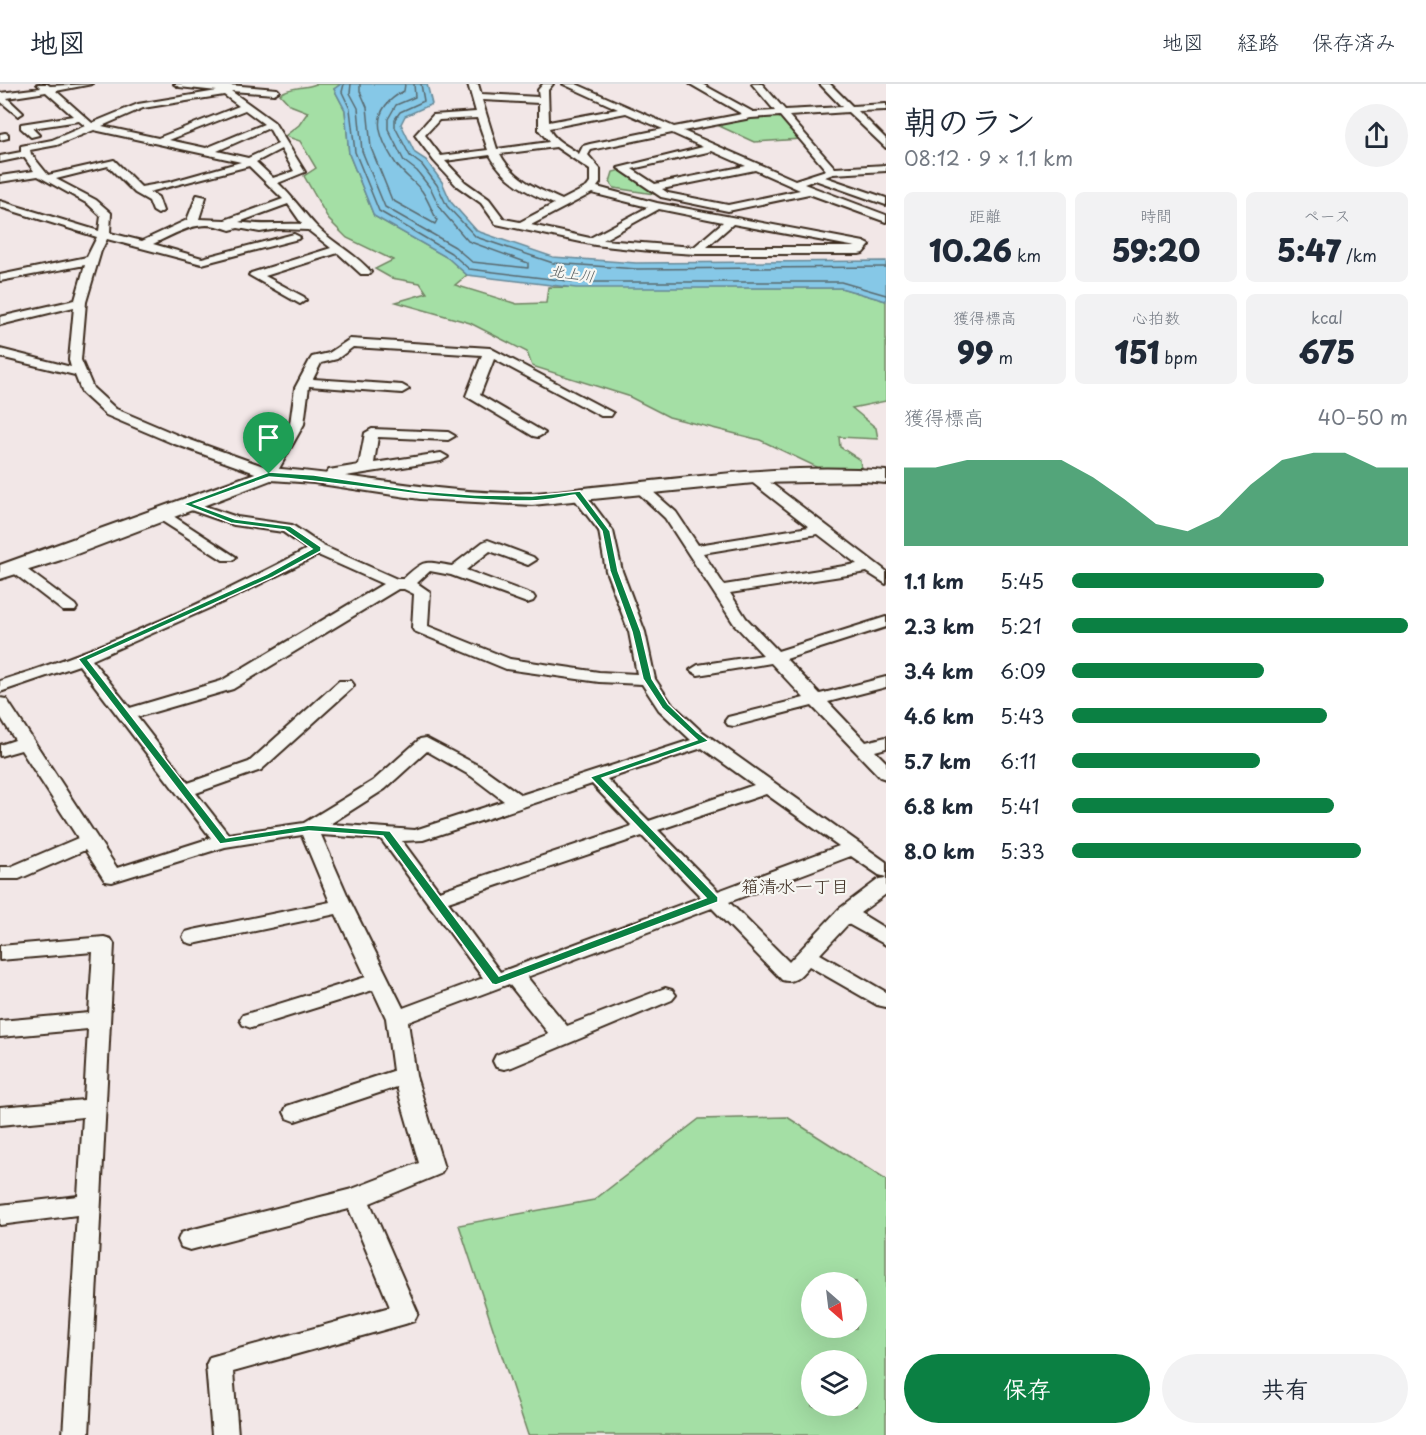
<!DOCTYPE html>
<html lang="ja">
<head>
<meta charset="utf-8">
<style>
  body { margin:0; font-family:"Playpen Sans","Klee One",sans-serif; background:#f2f2f3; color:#1f2937; height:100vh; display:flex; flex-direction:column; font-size:22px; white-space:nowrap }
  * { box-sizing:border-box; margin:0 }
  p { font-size:20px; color:#747a83 }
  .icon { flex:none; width:33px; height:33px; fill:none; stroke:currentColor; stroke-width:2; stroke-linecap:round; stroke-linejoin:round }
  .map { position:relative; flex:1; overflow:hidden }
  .side { display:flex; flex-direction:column; background:#fff; width:540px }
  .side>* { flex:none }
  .needle { width:39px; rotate:152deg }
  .fabs { position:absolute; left:801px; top:1188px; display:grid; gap:12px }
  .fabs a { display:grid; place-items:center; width:66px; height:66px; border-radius:50%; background:#fff; box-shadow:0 6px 24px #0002; font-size:30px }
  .pin { position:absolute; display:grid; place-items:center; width:51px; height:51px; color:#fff; margin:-62px -26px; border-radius:50% 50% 50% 0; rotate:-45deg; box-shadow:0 0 6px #0007 }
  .pin .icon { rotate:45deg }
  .round { display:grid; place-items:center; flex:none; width:63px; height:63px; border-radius:32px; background:#f2f2f3 }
  .summary { display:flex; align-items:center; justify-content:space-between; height:102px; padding:0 18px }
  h1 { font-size:33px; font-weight:800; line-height:45px }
  .figures { display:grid; grid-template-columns:repeat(3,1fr); gap:9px; height:102px; padding:6px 18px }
  .figures div { display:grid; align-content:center; border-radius:9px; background:#f2f2f3; text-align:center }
  .figures b { font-size:30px; font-weight:800 }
  .figures small { font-size:16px; font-weight:400 }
  .figures p { font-size:16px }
  .chart { height:168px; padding:12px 18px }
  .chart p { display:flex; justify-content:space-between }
  .chart svg { width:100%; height:108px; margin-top:6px; fill:#0b8043; opacity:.7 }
  .cta { display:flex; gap:12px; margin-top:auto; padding:12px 18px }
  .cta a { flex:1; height:69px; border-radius:36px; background:#0b8043; color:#fff; font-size:24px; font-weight:800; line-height:69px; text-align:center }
  .cta a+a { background:#f2f2f3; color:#1f2937 }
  ul { padding:0 18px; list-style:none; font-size:20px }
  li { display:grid; grid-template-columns:96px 72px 1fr; align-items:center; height:45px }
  li i { height:15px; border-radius:8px; background:#0b8043 }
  header { display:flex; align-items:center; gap:36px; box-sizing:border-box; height:84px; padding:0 30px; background:#fff; border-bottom:2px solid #e0e1e3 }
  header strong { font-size:28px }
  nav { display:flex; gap:33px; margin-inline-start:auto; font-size:21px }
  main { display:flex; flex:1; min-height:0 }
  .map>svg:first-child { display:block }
</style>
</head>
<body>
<header>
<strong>地図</strong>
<nav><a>地図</a><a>経路</a><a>保存済み</a></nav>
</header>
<main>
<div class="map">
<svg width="886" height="1351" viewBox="0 0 886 1351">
  <rect width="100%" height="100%" fill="#f2e7e7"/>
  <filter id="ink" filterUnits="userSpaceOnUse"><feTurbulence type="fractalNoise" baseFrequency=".0167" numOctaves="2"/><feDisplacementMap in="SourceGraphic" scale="12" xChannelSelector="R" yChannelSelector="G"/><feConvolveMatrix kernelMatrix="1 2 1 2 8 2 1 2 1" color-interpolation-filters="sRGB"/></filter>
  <g filter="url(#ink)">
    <!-- green -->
    <g fill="#a4dfa5" stroke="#708462" stroke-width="1.5" fill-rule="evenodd">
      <path d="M316,0H341L334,5L345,26L349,70L374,132L448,174L467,191L455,201L517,220L546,219L548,203L841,204L886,217V317L852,324L876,344L878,355L839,353L840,363L860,376L861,384L823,386L760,356L669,333L628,312L532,282L527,268L470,239L396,218L427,209L420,199L391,194L375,185L393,176L347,154L329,136L304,92L316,84L300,57L285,52L299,41L308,28L290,21L280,10C290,2 304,5 316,0Z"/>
      <path d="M780,32L800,55L754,58L715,40L747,34Z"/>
      <path d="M621,86L661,111L614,104L610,98L613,88Z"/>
      <path d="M787,1033L886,1096V1351H528L459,1141L594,1116L699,1035ZM812,1198H856V1244H812ZM812,1276H856V1322H812Z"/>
    </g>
    <!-- water -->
    <path fill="#86c8e7" stroke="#688997" stroke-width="1.5" d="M341,0H427L432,20L405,32L401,40L415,69L426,76L442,98L451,118L477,147L553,173L636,179L886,177V217L841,204H576L467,191L448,174L374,132L349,70L345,26L334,5Z"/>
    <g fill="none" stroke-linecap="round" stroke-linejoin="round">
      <!-- shore -->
      <g stroke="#59696e" stroke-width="1.5">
        <path d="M344,0L342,8L350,25L355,68L379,127L451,169L469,185L576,198H841L886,211"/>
        <path d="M351,0L350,9L358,24L362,67L385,123L455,163L472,178L528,184V179L468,157L441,126L431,105L417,87L404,77L388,45V35L396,21L415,13L414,0"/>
        <path d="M360,0V7L367,23L371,64L392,116L435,140L437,136C432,127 428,116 422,107C414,97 403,90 396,80C377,51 368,26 404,7L405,0"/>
        <path d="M421,0L424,17L400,28L395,35V43L410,72L422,81L437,101L447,122L476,153L553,179L637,185L886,183"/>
      </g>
      <defs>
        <g id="street">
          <path d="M37,0H47L50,2L92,0L56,7L92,39L138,20L217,7L179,3L174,0H216L277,5L279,7L274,10L231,7L274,38L305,88L278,99C292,112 303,128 316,142C332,159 355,169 371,188L369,190H361L338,169L265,192L304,213L306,216L300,220L249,191L251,189L331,164L308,146L278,145L260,148L238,144L230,146C200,134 183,146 153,160L202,174L294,150L300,153L298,155L202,180L107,155L101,167L86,218L81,276L93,304L116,325L182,353L266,383L290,340L295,304L310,276L312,273L329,269L350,255L490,264L613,329L611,332H601L494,275L480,311L545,349L538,353L533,352L466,312L482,271L353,263L337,275L321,279L313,295L402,301L409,305L402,309L309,302L304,340L276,390L269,394L172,359L106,331L82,309L75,291L0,273V265L71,283L69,276L74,223L0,241V233L75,216L85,181L0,197V191L87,173L97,153L0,123V117L99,147L101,132L88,120L38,92L0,98V92L34,87L24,73L0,78V72L21,68V62L52,56L85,42L79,37L32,44L39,51L31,53L21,44V40L73,32L46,8L7,14L23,29L18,32L0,17V9L41,4ZM224,11L239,22L158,54L102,42L143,24ZM245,26L264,40L206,64L169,56ZM269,44L278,60L248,74L217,67ZM94,46L241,78L170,98L141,103L114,76L48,91L31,70L30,66L57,61ZM281,65L294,87L273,94L256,78ZM108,82L135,109L149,117L153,127L158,130L163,127L158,113L149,108L249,82L283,115L225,136L199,135L206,113L197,111L187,136L142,157L110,149L111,129L96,116L56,95ZM288,120L302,140C281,139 261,142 239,138Z"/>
          <path d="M468,0H478L481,10L539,13L538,6L543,0H553L548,6L549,38L618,25L563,0H576L674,43L742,30L690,0H702L753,28L775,27L752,0H762L785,26L842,23L820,0H830L852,22L886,20V26L858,27L886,55V64L848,28L789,32L835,84L886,81V87L833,90L825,93L886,114V121L815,96L804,100L886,131V138L809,110L728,127L661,113L618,84L703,63L672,49L591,66L588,71L600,85V99L597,103L657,119L864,158L870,161L863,169L859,170H696L650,167L595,161L496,140L481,119L457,102L434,77L415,51L433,31L476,28ZM482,16L539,19V46L549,58L497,65ZM626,29L663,45L590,60L583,62L579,70C568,62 553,56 549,44ZM780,32L826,86L795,96L683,47L751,34ZM477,34L488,66L441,72L425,51L439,36ZM556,63L590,86V99L587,103L562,116C538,105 513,95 500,70ZM712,67L746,82L655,100L632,85ZM490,71C504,97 528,109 554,120L520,138L504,135L489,115L465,98L445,77ZM755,86L800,106L728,121L668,109L662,105ZM592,109L648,123L590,154L531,141ZM659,125L723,138L694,163L603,156ZM733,140L856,163H707Z"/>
          <path d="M5,49L8,50V54L0,56V50Z"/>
          <path d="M372,345L448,348L455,352L448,356L378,353L374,379L441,369L448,373L441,377L339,393L333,399H323L321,396L329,386L359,381L365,349Z"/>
          <path d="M754,389L759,390L886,487V500L867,488L730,509L746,534L778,567L886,533V543L786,575L820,610L886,593V603L828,618L866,658L886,653V664L875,667L886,678V695L880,693L812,622L734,642L728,641L725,637L728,633L804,614L771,579L698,591L690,586L698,581L763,571L734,540L665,434L632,403L639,399L644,400L676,428L698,461L809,443L749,396L747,393L749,390ZM818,450L857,480L724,501L703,469Z"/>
          <path d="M577,405L582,406L613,447L622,487L645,548L655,595L671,619L700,646L886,778V793L879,791L851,772L729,818L789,878L839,825L879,795L886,794V810L860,829L886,845V861L848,840L820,870L886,908V923L877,921L809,882C800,892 795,900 782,896L712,824L527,893L567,942L665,904L672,906L676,911L672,916L512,983L504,985L496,983L493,977L496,971L549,950L509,900L408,938L416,992L444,1084L440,1090L370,1119L418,1229L414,1237L405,1240L233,1288L238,1351H212L206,1281L210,1273L390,1223L349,1125L190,1166L181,1163L178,1156L181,1149L190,1146L352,1105L419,1079L397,1003L295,1037L287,1034L284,1028L287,1022L393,987L386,934L373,906L251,944L243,941L240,936L243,931L366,893L336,830L193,860L186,858L183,853L186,848L193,846L330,818L302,751L225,763L112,798L105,797L85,766L19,795H0V783H10L78,754L21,666L0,672V661L15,656L0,632V614L6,615L9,619L117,784L211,754L79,581L0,608V597C106,564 210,517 307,465L283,448L234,441L182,423L180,420L187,416L237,433L292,441L323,462L397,495H403C425,475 423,477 452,482L483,458L488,456L533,473L536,476L528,481L490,467L466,486L533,511L535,514L533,517L527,519L451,491L430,487L417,499L430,508L428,542L510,575L599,588L637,590L629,548L606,487L599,447L570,409ZM318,471L383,500L221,597L130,624L92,576L232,514ZM398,505H404L414,510L412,544L414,547L506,585L599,598L642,600L659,626L691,656L521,711L483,684L426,654L420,655L373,697L304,739L228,750L196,709L261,686L351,605L354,601L351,597H339L249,678L188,699L137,633L233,605ZM702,664L754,701L649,737L607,695ZM427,667L471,692L504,717L415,746L330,740L385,705ZM592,700L632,742L439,807L402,757L423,756ZM766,710L839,762L718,807L658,746ZM321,751L381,755L483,894L403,924L349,815ZM642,752L701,813L500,888L448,818Z"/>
          <path d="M162,427L167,428L236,473L233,476H223L157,434L155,431Z"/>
          <path d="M16,479L21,481L75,521L77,524L75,527H63L11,487L8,484Z"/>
          <path d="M104,853L111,855L114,860L89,1351H63L77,1131L0,1141V1121L78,1112L83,1033L0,1041V1023L84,1016L88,945L0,953V937L89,929L93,868L0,876V862Z"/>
        </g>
        <path id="secondary" d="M269,384C357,390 443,411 532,409C559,408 587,403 613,401C703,392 796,379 886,387V399L864,397L754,399L532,421L420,415L314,399L271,396L61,476L0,495V481Z"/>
      </defs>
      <!-- street casing -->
      <use href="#street" stroke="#3b2a1e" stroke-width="4"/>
      <!-- secondary casing -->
      <use href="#secondary" stroke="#3b2a1e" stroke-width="4"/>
      <!-- street -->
      <use href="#street" fill="#f6f6f2" fill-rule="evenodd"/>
      <!-- secondary -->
      <use href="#secondary" fill="#f6f6f2" fill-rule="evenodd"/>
    </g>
  </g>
  <!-- route -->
  <path fill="#0b8043" stroke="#fff" stroke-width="1.5" fill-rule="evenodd" d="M269,388L314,391L420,407L475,411L532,412L580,407L610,447L618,487L641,548L652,595L668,620L697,648L709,657L602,694L718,813V818L496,901L492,900L383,752L309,747L220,760L78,575L267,490L312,465L285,446L231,439L183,420ZM269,393C357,399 442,418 530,417C545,417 561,413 575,411L602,447L610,487L632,548L643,595L662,624L697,656L590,693L706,814L499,892L390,747L309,741L226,754L88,576L273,493L321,467V463L290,442L235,435L194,420Z"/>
  <g text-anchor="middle" stroke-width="4.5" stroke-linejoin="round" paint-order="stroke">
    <!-- far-water labels -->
    <g font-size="15" font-style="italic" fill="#52595a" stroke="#f6f6f2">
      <text transform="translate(572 190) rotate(8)" y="5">北上川</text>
    </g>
    <!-- neighbourhood labels -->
    <g font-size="18" fill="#3b2a1e" stroke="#f6f6f2">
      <text x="795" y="809">箱清水一丁目</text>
    </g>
  </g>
</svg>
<div class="fabs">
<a><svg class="needle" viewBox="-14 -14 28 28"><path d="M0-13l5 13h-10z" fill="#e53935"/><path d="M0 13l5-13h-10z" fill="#747a83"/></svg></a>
<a><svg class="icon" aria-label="layers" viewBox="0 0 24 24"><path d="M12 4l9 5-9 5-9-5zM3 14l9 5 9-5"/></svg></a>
</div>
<div class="pin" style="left:269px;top:390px;background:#1e9e55"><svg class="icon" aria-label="arrive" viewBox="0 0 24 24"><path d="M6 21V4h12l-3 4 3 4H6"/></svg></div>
</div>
<section class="side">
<div class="summary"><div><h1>朝のラン</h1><p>08:12 · 9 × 1.1 km</p></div><a class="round"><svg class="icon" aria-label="share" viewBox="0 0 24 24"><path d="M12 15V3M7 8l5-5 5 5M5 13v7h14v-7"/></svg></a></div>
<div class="figures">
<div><p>距離</p><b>10.26<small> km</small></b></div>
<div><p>時間</p><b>59:20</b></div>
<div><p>ペース</p><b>5:47<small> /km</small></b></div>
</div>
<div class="figures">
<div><p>獲得標高</p><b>99<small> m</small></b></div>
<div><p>心拍数</p><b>151<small> bpm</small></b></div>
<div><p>kcal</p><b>675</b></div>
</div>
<div class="chart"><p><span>獲得標高</span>40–50 m</p>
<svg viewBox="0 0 160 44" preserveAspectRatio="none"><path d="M0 44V12L10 12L20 9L30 9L40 9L50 9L60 16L70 25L80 35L90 38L100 32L110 19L120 9L130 6L140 6L150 12L160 12V44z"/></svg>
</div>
<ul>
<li><b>1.1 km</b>5:45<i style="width:75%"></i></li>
<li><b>2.3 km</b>5:21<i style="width:100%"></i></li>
<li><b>3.4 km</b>6:09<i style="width:57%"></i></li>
<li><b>4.6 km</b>5:43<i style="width:76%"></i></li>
<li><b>5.7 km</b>6:11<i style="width:56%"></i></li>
<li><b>6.8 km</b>5:41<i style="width:78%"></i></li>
<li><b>8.0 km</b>5:33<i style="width:86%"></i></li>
</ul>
<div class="cta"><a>保存</a><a>共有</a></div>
</section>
</main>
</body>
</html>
